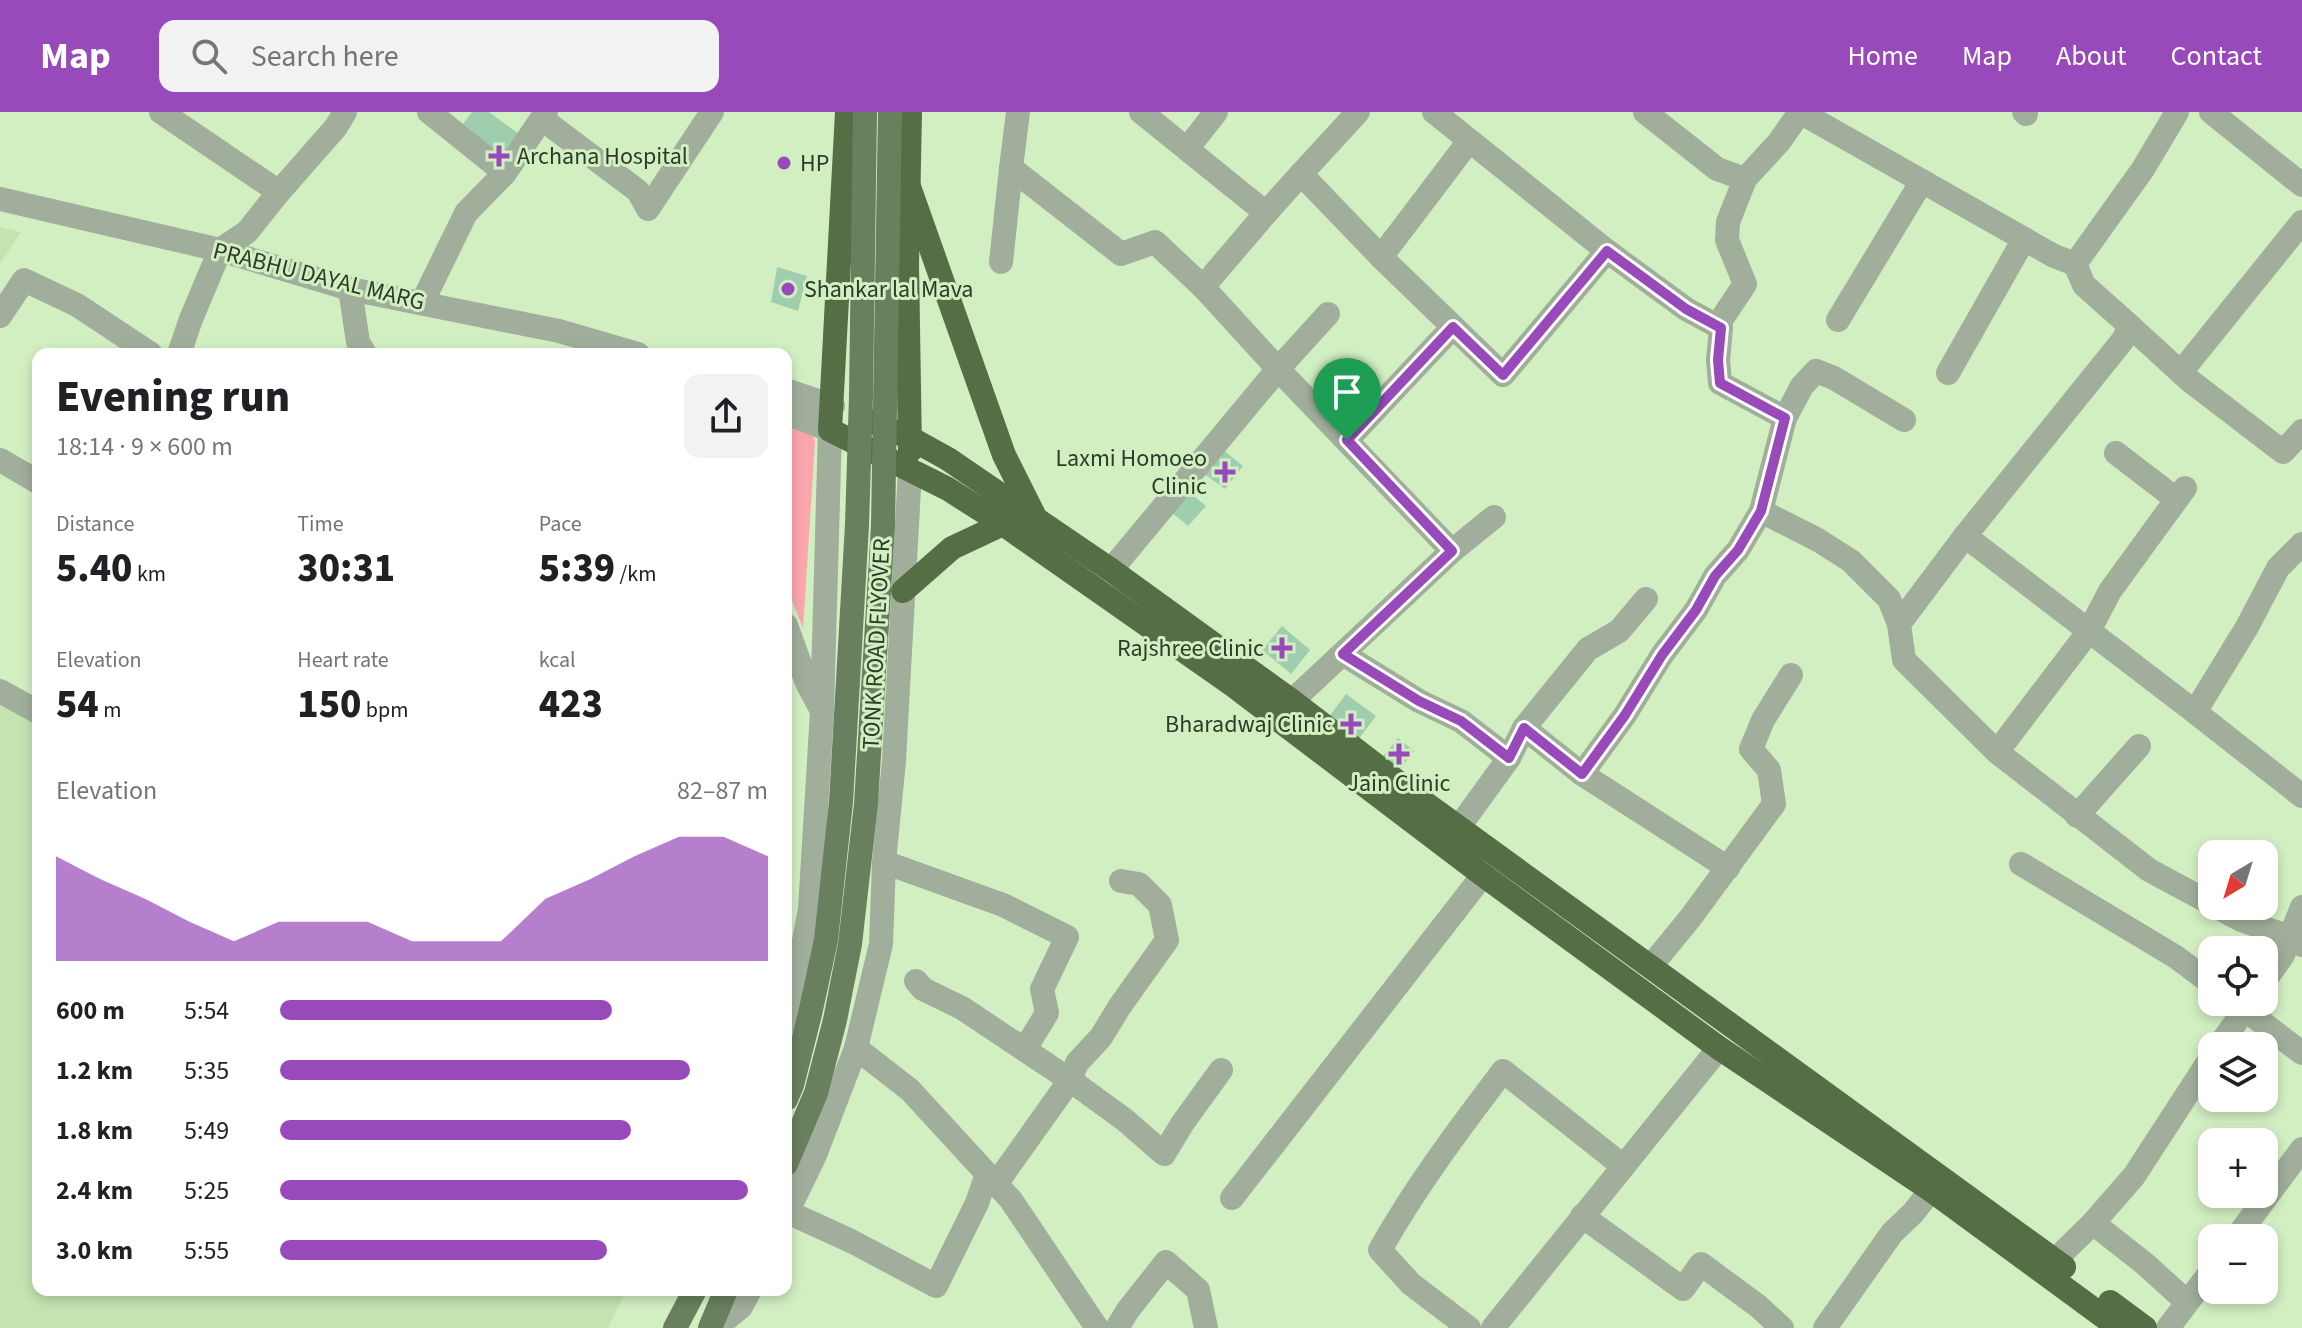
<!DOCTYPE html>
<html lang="en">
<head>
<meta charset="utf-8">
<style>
  body { margin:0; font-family:"Source Sans 3",sans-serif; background:#f2f2f2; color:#202124; height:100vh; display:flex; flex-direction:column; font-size:30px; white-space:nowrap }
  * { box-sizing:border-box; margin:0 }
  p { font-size:26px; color:#757577 }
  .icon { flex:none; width:44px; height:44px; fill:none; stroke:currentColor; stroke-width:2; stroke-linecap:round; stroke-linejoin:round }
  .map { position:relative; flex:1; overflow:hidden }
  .side { position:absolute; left:32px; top:236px; width:760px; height:948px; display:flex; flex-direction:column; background:#fff; border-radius:16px; box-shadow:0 4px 12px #0003 }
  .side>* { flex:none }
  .needle { width:52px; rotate:218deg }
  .controls { position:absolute; left:2198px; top:728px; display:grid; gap:16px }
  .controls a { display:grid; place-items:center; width:80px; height:80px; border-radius:16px; background:#fff; box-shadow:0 4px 12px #0003; font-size:40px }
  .pin { position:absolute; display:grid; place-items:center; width:68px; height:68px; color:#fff; margin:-82px -34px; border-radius:50% 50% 50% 0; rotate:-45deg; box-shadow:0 0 8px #0007 }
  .pin .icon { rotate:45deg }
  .round { display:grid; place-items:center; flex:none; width:84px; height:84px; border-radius:16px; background:#f2f2f2 }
  .head { display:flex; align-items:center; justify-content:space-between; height:136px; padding:0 24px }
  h1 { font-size:44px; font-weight:800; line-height:60px }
  .metrics { display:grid; grid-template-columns:repeat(3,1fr); gap:12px; height:136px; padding:8px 24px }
  .metrics div { display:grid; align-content:center }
  .metrics b { font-size:40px; font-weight:800 }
  .metrics small { font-size:22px; font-weight:400 }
  .metrics p { font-size:22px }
  .chart { height:224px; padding:16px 24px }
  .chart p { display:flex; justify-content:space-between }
  .chart svg { width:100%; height:144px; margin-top:8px; fill:#9849ba; opacity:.7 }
  ul { padding:0 24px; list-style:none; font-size:26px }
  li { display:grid; grid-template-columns:128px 96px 1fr; align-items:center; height:60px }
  li i { height:20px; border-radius:10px; background:#9849ba }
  header { display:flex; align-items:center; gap:48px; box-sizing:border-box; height:112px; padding:0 40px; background:#9849ba; color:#fff }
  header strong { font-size:38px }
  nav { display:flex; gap:44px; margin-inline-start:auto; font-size:28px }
  .search { width:560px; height:72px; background:#f2f2f2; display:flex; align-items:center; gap:20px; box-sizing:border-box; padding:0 28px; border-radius:16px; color:#757577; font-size:30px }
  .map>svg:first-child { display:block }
</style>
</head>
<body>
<header>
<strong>Map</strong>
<div class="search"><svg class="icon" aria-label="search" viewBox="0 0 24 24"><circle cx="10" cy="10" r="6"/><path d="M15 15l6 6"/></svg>Search here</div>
<nav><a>Home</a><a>Map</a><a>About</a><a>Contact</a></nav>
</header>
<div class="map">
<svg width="2302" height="1216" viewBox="0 0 2302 1216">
  <rect width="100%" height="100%" fill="#d2efc2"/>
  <!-- built -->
  <g fill="#c3e4b1">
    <path d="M0,115L21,120L0,152Z"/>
    <path d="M0,585L38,607V1178H626L608,1216H0Z"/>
  </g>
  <!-- green -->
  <path fill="#fba6ad" d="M786,308L809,316L815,329L803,516L786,473Z"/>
  <!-- building -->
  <g fill="#9fceae">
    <path d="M472,0H489L523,25L505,61L456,21Z"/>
    <path d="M777,155L807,164L798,199L771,190Z"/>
    <path d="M1222,337L1243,354L1225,377L1203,361Z"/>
    <path d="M1189,380L1206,394L1188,414L1171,400Z"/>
    <path d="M1282,514L1310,538L1291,562L1262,538Z"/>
    <path d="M1346,582L1376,604L1355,632L1325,610Z"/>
    <path d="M1398,626L1414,639L1397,661L1380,648Z"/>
  </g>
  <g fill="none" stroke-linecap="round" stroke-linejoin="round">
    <!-- minor -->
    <g stroke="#a1ae9b" stroke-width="24">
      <path d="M161,0L279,80"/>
      <path d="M429,0L505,61"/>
      <path d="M1018,0L1011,56L1121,142L1155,130L1203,175"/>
      <path d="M1141,0L1266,101L1301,62L1381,145L1503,263L1607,139"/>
      <path d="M1434,0L1607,139L1686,197L1721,216L1718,248L1720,271L1785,306L1761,399L1738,438L1715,464L1696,498L1662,543L1625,603L1582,662L1728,756"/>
      <path d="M1645,0L1717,57L1745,67L1779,30L1800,0"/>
      <path d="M1800,0L2054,144L2075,152L2143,57L2177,0"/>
      <path d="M2024,0L2026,2"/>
      <path d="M2211,0L2302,73"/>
      <path d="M542,7L638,79L648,97L712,0"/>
      <path d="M1187,37L1216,0"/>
      <path d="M1301,62L1358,0"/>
      <path d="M0,87L220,138L350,177L559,219L638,242"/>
      <path d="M1381,145L1469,29"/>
      <path d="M1001,150L1011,56"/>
      <path d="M2075,152L2084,173L2130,214L2123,228L1965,424L1899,512L1904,548L1997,640L2149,758L2212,792"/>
      <path d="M350,177L358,230L365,242"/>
      <path d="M422,191L466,101L505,61L546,0"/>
      <path d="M0,204L24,168L77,193L151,242"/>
      <path d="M1838,208L1922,69"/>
      <path d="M1717,214L1745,172L1727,128L1728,110L1745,67"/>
      <path d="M2130,214L2189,268L2283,340L2302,319"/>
      <path d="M179,242L191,207L220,138L247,120L279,80L336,15L345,0"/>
      <path d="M2181,260L2302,110"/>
      <path d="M1948,261L2024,127"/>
      <path d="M786,278L833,294"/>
      <path d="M786,301L830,318L822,599L810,797L796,871L786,911"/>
      <path d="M1785,306L1802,274L1816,259L1834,266L1904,308"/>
      <path d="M1347,328L1453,215"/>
      <path d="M2116,341L2176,387"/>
      <path d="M0,348L38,370"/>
      <path d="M1761,399L1818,428L1851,449L1889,487L1899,512"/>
      <path d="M1965,424L2195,600L2247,515L2278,456L2302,432"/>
      <path d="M1452,439L1494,405"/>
      <path d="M1111,458L1278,257L1203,175L1266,101"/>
      <path d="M786,513L807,571L821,597"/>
      <path d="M1343,542L1419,589L1461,609L1509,646"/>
      <path d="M0,579L38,600"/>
      <path d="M1292,589L1452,439L1278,257L1328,202"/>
      <path d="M2195,600L2302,684"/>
      <path d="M1524,616L1582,662"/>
      <path d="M1997,640L2089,519L2110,479L2185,376"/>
      <path d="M2077,704L2139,634"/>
      <path d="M1459,715L1509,646L1524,616L1588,537L1619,519L1646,487"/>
      <path d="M884,750L1003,793L1067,825L1042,877L1047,901L1025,937"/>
      <path d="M2021,752L2176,845L2212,872"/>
      <path d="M2215,794L2241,808L2290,825L2302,833"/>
      <path d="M1651,854L1691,805L1774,692L1769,658L1751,637L1763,608L1791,563"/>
      <path d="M916,869L923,877L962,896L1070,968L1125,1008L1164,1042L1182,1012L1221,958"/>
      <path d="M2264,870L2283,843L2302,795"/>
      <path d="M2235,890L2302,941"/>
      <path d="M2219,934L2250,890"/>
      <path d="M856,936L910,978L1011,1088L1097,1216"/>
      <path d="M996,1072L1070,968L1077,951L1101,925L1120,894L1167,828L1160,793L1139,772L1121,769"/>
      <path d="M1232,1086L1483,763"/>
      <path d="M786,1103L815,1043L856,936L881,832L884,750L894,649L910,358"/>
      <path d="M794,1103L851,1129L936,1174L977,1091L987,1062"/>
      <path d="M1582,1104L1683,1177L1701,1152L1758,1194L1782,1216"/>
      <path d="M2093,1111L2145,1152L2187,1190"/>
      <path d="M2236,1126L2302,1037"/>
      <path d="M2055,1148L2093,1111L2134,1064L2212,944"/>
      <path d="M715,1216L741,1195L750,1178"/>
      <path d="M1117,1216L1128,1198L1166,1150L1198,1178L1206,1216"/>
      <path d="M1469,1216L1411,1172L1380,1138C1416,1074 1459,1017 1503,959L1623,1054"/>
      <path d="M1493,1216L1719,936"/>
      <path d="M1825,1216L1892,1121L1913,1101L1931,1078"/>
      <path d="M2168,1216L2212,1158"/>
    </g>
    <!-- major -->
    <g stroke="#697f5d" stroke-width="24">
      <path d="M675,1216L695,1178"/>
      <path d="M710,1216L726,1178"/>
    </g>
    <!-- highway -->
    <g stroke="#556e46" stroke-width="24">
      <path d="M847,0L830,318L948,377L1003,412L1234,574L1483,763L1719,936L1931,1078L2119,1216"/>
      <path d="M910,0L907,152L910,339"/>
      <path d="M907,69L1004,343L1034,403"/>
      <path d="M868,308L910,326L948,347L1111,458L1292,589L1429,694L2064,1155"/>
      <path d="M903,479L952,436L1003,412"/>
      <path d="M2110,1190L2145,1216"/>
    </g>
    <!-- major-bridge -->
    <g stroke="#697f5d" stroke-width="24">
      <path d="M786,987L792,973L810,902L826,828L841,690L857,413L861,284L865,0"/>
      <path d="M786,1052L816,981L835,908L850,832L866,692L883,414L890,0"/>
    </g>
  </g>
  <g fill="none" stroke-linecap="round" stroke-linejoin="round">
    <defs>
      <path id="route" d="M1607,139L1686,197L1721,216L1718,248L1720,271L1785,306L1761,399L1738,438L1715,464L1696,498L1662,543L1625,603L1582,662L1524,616L1509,646L1461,609L1419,589L1343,542L1452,439L1347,328L1453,215L1503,263Z"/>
    </defs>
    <!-- route casing -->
    <use href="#route" stroke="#fff" stroke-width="16"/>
    <!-- route -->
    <use href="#route" stroke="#9849ba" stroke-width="10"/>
  </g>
  <!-- markers -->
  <g fill="#9849ba" stroke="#d2efc2" stroke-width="3">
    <path d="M495 32h8v8h8v8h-8v8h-8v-8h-8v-8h8z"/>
    <circle cx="784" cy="51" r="8"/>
    <circle cx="788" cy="177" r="8"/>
    <path d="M1221 348h8v8h8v8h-8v8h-8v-8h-8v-8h8z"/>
    <path d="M1278 524h8v8h8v8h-8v8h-8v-8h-8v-8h8z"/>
    <path d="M1347 600h8v8h8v8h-8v8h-8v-8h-8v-8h8z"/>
    <path d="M1395 630h8v8h8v8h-8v8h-8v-8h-8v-8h8z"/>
  </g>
  <g text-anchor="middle" stroke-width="6" stroke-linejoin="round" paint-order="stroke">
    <!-- poi labels -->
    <g font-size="24" fill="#2f3b29" stroke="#d2efc2" text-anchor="start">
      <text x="517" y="52">Archana Hospital</text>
      <text x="800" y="59">HP</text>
      <text x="804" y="185">Shankar lal Mava</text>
      <text x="1207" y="354" text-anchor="end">Laxmi Homoeo<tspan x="1207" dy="28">Clinic</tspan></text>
      <text x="1264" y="544" text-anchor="end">Rajshree Clinic</text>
      <text x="1333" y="620" text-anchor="end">Bharadwaj Clinic</text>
      <text x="1399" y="679" text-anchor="middle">Jain Clinic</text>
    </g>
    <!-- street labels -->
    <g font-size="24" fill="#2f3b29" stroke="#d2efc2">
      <text transform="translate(319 164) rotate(14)" y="8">PRABHU DAYAL MARG</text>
      <text transform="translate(876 532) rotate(-87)" y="8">TONK ROAD FLYOVER</text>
    </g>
  </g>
</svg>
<div class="controls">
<a><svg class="needle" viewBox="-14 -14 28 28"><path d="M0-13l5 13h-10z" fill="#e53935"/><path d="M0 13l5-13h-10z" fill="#757577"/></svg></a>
<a><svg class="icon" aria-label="locate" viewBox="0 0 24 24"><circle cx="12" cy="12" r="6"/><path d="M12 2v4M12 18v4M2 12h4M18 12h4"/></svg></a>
<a><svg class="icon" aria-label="layers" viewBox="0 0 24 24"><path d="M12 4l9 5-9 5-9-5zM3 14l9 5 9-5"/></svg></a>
<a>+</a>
<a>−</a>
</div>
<div class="pin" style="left:1347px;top:328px;background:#1e9e55"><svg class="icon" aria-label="arrive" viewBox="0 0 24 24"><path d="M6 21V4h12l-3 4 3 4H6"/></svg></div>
<section class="side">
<div class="head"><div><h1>Evening run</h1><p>18:14 · 9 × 600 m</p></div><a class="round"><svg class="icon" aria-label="share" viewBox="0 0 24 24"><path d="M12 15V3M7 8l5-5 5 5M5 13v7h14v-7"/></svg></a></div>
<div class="metrics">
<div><p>Distance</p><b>5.40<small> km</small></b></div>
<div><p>Time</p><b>30:31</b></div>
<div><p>Pace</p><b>5:39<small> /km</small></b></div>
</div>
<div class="metrics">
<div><p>Elevation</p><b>54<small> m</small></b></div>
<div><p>Heart rate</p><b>150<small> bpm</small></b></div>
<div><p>kcal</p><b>423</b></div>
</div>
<div class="chart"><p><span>Elevation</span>82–87 m</p>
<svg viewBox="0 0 160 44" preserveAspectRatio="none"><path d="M0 44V12L10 19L20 25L30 32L40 38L50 32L60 32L70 32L80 38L90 38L100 38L110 25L120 19L130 12L140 6L150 6L160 12V44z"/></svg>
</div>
<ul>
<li><b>600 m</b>5:54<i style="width:68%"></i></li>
<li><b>1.2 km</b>5:35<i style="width:84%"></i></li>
<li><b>1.8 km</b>5:49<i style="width:72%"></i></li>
<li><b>2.4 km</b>5:25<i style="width:96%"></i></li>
<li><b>3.0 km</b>5:55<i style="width:67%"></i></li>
</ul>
</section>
</div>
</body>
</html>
